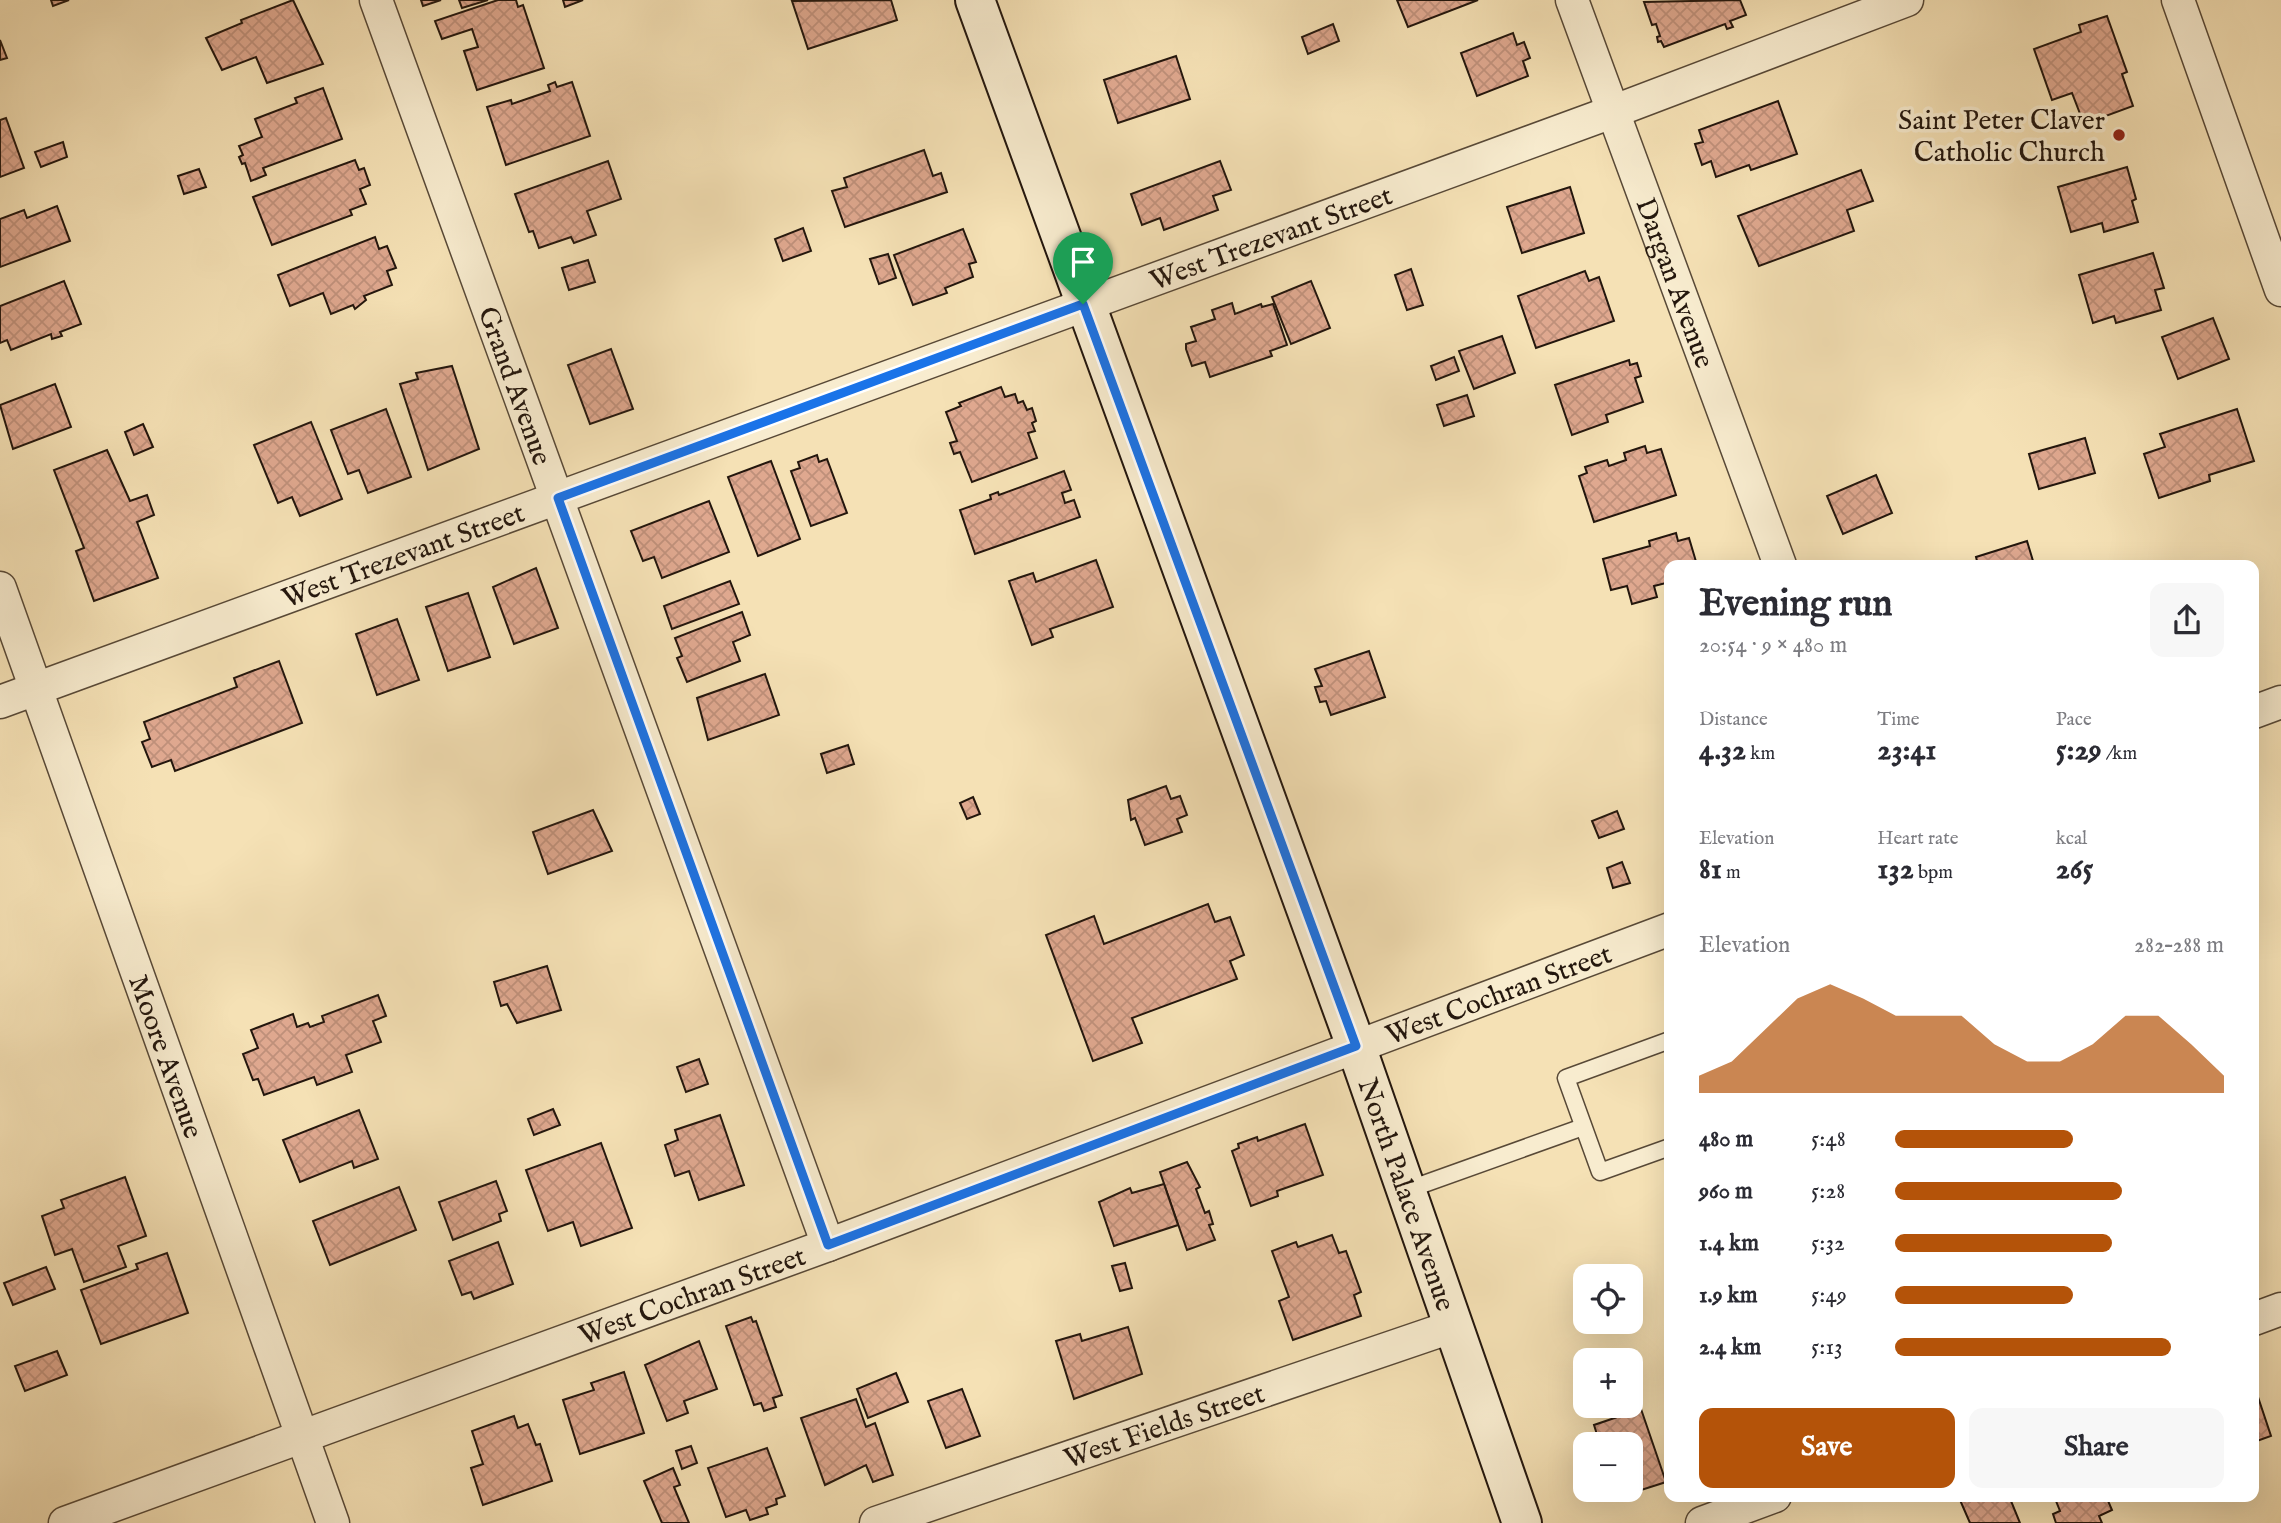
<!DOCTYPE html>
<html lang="en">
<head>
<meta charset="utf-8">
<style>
  body { margin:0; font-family:"IM FELL English",serif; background:#f7f7f7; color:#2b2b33; height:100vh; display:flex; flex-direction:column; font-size:26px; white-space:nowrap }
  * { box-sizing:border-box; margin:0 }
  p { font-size:23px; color:#7c7c81 }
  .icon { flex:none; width:38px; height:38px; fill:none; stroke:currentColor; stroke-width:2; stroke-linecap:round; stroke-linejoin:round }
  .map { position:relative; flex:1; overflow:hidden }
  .panel { position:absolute; left:1664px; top:560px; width:595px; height:942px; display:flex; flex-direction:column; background:#fff; border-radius:14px; box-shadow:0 7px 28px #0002 }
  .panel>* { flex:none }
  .tools { position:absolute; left:1573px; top:1264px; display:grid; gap:14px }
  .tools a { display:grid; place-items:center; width:70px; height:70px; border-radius:14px; background:#fff; box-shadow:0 7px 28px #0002; font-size:35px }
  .pin { position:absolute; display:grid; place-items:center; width:60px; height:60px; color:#fff; margin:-72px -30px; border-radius:50% 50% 50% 0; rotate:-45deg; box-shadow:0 0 7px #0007 }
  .pin .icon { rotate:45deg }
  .round { display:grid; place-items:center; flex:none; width:74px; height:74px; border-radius:14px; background:#f7f7f7 }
  .head { display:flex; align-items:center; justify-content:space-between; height:119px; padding:0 35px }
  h1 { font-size:38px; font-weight:800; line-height:52px }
  .metrics { display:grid; grid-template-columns:repeat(3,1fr); gap:10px; height:119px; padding:7px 35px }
  .metrics div { display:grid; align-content:center }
  .metrics b { font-size:30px; font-weight:800 }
  .metrics small { font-size:19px; font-weight:400 }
  .metrics p { font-size:19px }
  .chart { height:196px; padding:14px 35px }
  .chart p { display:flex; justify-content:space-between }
  .chart svg { width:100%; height:126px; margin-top:7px; fill:#b45309; opacity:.7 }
  .action { display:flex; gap:14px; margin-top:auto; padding:14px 35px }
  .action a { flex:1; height:80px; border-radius:14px; background:#b45309; color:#fff; font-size:28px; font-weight:800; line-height:80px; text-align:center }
  .action a+a { background:#f7f7f7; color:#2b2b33 }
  ul { padding:0 35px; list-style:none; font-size:23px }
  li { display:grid; grid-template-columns:112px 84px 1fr; align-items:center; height:52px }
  li i { height:18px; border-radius:9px; background:#b45309 }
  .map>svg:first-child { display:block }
</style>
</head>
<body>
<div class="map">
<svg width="2281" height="1523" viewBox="0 0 2281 1523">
  <defs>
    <pattern id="building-cross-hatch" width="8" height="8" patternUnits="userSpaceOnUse" patternTransform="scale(1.75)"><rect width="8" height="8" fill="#dfa88f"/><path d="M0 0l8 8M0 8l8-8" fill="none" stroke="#bf907a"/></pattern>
  </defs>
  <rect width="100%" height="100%" fill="#f5e1b5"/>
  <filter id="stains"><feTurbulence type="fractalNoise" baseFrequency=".00286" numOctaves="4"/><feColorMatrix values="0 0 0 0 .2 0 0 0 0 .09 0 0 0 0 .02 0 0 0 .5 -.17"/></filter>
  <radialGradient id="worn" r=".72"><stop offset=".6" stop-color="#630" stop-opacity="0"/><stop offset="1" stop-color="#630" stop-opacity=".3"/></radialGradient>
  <!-- building -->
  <g fill="url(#building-cross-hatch)" stroke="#23160d" stroke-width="2">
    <path d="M51,0H69L53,6Z"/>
    <path d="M293,0L323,64L267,83L256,57L222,70L206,38L242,23L241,20Z"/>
    <path d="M421,0H441L423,6Z"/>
    <path d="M459,0H488L462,8Z"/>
    <path d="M498,0H516L518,7L523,5L544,68L477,90L464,51L478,47L472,29L442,39L435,21Z"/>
    <path d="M563,0H583L565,7Z"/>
    <path d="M891,0L897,20L808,49L792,1Z"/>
    <path d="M1397,0H1478L1408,27Z"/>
    <path d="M1740,0L1746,15L1730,21L1733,27L1727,29L1725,24L1664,47L1661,41L1658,42L1657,37L1660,36L1656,24L1652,25L1644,2Z"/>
    <path d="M2107,16L2127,72L2122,74L2133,106L2084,124L2072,93L2052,100L2034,49L2081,32L2079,25Z"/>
    <path d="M1333,24L1339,41L1308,54L1302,37Z"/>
    <path d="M1513,33L1517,45L1524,42L1530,58L1523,61L1528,76L1477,96L1461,53Z"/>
    <path d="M0,40L7,58L0,60Z"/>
    <path d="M1176,56L1190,99L1118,123L1104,80Z"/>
    <path d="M555,82L557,87L572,82L590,136L506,165L487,107L511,100L512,104L550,91L548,85Z"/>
    <path d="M323,88L342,139L263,168L266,175L251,181L245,163L242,164L239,157L243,155L239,146L262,137L255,119L297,103L295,98Z"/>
    <path d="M1778,101L1797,154L1751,170L1749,165L1716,177L1711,161L1702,165L1695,144L1703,142L1699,130Z"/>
    <path d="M6,118L24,168L0,177V120Z"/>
    <path d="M63,142L67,157L41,167L35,152Z"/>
    <path d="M924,150L933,176L941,173L947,192L845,227L832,191L847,187L844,178Z"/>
    <path d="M355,160L359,170L364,168L370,185L360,189L366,204L350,210L352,215L272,245L253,197Z"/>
    <path d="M608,161L621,199L587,211L596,235L574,243L571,237L539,248L533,231L529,232L515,194Z"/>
    <path d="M1220,161L1231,190L1213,196L1218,210L1164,230L1160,218L1142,225L1131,194Z"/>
    <path d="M2127,167L2136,199L2132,201L2138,222L2104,232L2102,223L2071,232L2058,187Z"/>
    <path d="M199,169L206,187L184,194L178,176Z"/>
    <path d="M1861,170L1873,201L1847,210L1854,231L1759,266L1738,216Z"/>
    <path d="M1570,187L1584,233L1522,253L1507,207Z"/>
    <path d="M57,206L70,241L0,267V219L24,210L27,218Z"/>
    <path d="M803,228L811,251L783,261L775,239Z"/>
    <path d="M963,229L976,262L969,264L973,277L945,288L947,293L913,305L894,255Z"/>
    <path d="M375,237L379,249L387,246L396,268L387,271L392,285L364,296L366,300L355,309L353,305L331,314L323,293L290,306L278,275Z"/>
    <path d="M2153,253L2164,288L2155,290L2161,310L2116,323L2114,316L2093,323L2079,275Z"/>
    <path d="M888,254L896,278L879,284L870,259Z"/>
    <path d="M588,260L595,282L569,290L562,268Z"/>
    <path d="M1411,269L1423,305L1407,310L1395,275Z"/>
    <path d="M1585,271L1589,281L1599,277L1614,321L1536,348L1518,296Z"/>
    <path d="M64,281L81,324L60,332L62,336L52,339L51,334L11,350L7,340L0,343V306Z"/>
    <path d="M1311,281L1330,328L1291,344L1272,297Z"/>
    <path d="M1232,303L1235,314L1261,304L1262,307L1273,304L1287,345L1270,351L1272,356L1210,377L1205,362L1192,366L1186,349V344L1196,341L1191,327L1215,319L1212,310Z"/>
    <path d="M2213,318L2229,359L2178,379L2162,337Z"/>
    <path d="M1502,336L1515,373L1474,389L1459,351Z"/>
    <path d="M611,349L633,409L590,424L568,365Z"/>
    <path d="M1454,357L1459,371L1436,380L1431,366Z"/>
    <path d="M1629,360L1630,365L1637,363L1641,376L1635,378L1643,402L1606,415L1608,422L1572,435L1555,385Z"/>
    <path d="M452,366L479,449L428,470L400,384L418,379L416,373Z"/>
    <path d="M55,384L71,427L13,449L0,405Z"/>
    <path d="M1001,387L1005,397L1015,394L1018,403L1023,401L1027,410L1032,408L1036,421L1032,423L1035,431L1028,433L1037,458L972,482L960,452L954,454L950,443L957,441L946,412L961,406L959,403Z"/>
    <path d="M1467,395L1474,416L1444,426L1437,405Z"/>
    <path d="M386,409L411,477L368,493L359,470L348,474L331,430Z"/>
    <path d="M2237,409L2254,461L2209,475L2210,481L2159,498L2144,454L2165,447L2160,434Z"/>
    <path d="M311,422L342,499L300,516L292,497L278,503L254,445Z"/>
    <path d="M143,424L153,447L134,455L125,432Z"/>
    <path d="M2085,438L2095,473L2039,489L2029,454Z"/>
    <path d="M1645,446L1647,453L1661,449L1676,495L1594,522L1579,476L1587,473L1585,467L1607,460L1609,466L1626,460L1624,453Z"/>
    <path d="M107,450L130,501L147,495L154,515L137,522L158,578L94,601L76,551L84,548L54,470Z"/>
    <path d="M817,455L819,462L827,459L847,513L811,526L791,471L800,468L798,462Z"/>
    <path d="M771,461L800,539L758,556L728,477Z"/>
    <path d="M1064,471L1071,490L1062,493L1065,503L1074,500L1080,517L975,554L960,510L991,499L990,495L998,492L999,495Z"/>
    <path d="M1876,475L1892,513L1843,534L1827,496Z"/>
    <path d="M709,501L729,552L662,578L654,557L643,561L631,531Z"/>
    <path d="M1676,533L1678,541L1689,538L1697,565H1670V582L1654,586L1657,597L1632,604L1627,586L1611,590L1603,559L1650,546L1649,541Z"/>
    <path d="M2027,541L2033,561L2028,565H1978L1976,557Z"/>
    <path d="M1096,560L1113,607L1050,629L1053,637L1032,645L1009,581L1033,573L1036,582Z"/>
    <path d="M536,568L558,628L514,644L493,587Z"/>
    <path d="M730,581L739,604L672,629L664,606Z"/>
    <path d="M468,593L490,657L448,671L426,607Z"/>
    <path d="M742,612L750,635L733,642L740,661L687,682L677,658L682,656L675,638Z"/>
    <path d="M397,619L419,680L377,695L356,634Z"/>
    <path d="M1369,651L1385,697L1331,715L1326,701L1320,702L1315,687L1322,686L1315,669Z"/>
    <path d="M279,661L302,723L175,771L171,760L152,767L142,742L150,739L144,722L237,687L234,678Z"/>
    <path d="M765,674L779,715L708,740L697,698Z"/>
    <path d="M848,745L854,764L827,773L821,754Z"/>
    <path d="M1166,786L1171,799L1180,796L1187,815L1177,819L1182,832L1145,845L1135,818L1131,820L1128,800Z"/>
    <path d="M973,797L980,814L967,819L960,803Z"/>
    <path d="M593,810L612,851L548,874L533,832Z"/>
    <path d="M1617,811L1624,829L1599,838L1592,821Z"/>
    <path d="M1622,862L1630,883L1613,888L1607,868Z"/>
    <path d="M1208,904L1215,922L1230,917L1244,955L1230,961L1237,979L1132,1018L1142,1043L1093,1061L1046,935L1094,916L1104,944Z"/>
    <path d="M547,966L561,1010L517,1023L507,1004L501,1006L494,982Z"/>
    <path d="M378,995L386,1016L373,1021L381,1042L346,1055L352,1072L317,1085L314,1077L264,1095L258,1079L253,1080L243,1054L258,1048L251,1030L293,1014L297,1027L308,1023L310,1027L324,1022L322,1016Z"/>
    <path d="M699,1059L708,1084L686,1092L677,1067Z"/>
    <path d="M553,1109L560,1125L534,1135L528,1119Z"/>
    <path d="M359,1110L378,1159L354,1168L352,1161L300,1182L283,1140Z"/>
    <path d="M720,1115L744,1185L699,1200L689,1171L675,1176L665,1145L678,1140L675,1130Z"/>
    <path d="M1305,1124L1323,1175L1277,1191L1278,1196L1251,1206L1232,1151L1239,1148L1238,1144L1257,1137L1258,1141Z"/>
    <path d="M601,1143L632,1228L581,1246L573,1222L548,1231L526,1170Z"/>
    <path d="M1187,1162L1200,1187L1196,1189L1205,1213L1209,1211L1213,1224L1209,1225L1215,1240L1187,1250L1160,1172Z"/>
    <path d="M125,1177L146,1236L118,1246L126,1267L84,1282L72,1249L55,1255L42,1216L64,1208L61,1200Z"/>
    <path d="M496,1181L507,1211L499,1214L501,1221L453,1240L439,1202Z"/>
    <path d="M1164,1184L1178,1225L1114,1246L1099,1202L1130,1188L1132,1193Z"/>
    <path d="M399,1187L416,1230L330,1265L313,1221Z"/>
    <path d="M1332,1235L1339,1253L1346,1251L1361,1292L1354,1295L1361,1316L1293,1340L1279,1301L1289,1297L1272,1251L1296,1242L1298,1247Z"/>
    <path d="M498,1242L513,1284L474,1299L471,1292L462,1295L449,1261Z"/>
    <path d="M167,1253L188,1313L101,1344L81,1290L138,1269L136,1264Z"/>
    <path d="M1125,1263L1132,1288L1120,1291L1112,1266Z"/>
    <path d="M46,1267L55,1289L13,1305L4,1283Z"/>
    <path d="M751,1317L753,1322L756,1321L782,1395L773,1398L776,1407L764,1411L761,1403L754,1405L726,1326Z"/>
    <path d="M1128,1327L1142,1374L1074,1399L1056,1341L1080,1334L1082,1341Z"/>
    <path d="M699,1341L717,1389L684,1401L688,1413L667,1421L645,1365Z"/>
    <path d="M57,1351L67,1375L25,1391L15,1366Z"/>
    <path d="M624,1372L644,1433L580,1454L563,1400L594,1390L591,1383Z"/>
    <path d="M896,1373L908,1402L868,1418L857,1389Z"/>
    <path d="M2254,1385L2271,1436L2254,1442Z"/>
    <path d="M962,1389L980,1436L946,1448L928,1401Z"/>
    <path d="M856,1399L866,1427L875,1423L893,1475L873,1482L866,1465L825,1485L801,1418Z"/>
    <path d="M1641,1409L1666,1482L1632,1493L1631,1444H1600L1594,1425Z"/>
    <path d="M514,1416L518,1428L528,1424L536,1445L540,1444L552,1481L483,1505L471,1468L483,1464L472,1431Z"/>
    <path d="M691,1446L697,1463L682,1469L676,1451Z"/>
    <path d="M767,1448L785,1496L776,1499L777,1504L766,1508L768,1514L750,1520L746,1510L726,1517L708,1468Z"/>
    <path d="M673,1468L680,1485L674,1487L689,1523H662L644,1481Z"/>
    <path d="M1970,1496H2009L2020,1523H1970L1960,1500Z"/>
    <path d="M2054,1496H2106L2112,1510L2099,1516L2102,1523H2056L2053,1514L2060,1511Z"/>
  </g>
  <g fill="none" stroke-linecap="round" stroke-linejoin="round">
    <defs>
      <g id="lane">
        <path d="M1670,1040L1566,1078L1600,1172L1670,1147"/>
        <path d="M1407,1190L1583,1127"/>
      </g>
      <g id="street">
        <path id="s1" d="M376,0L828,1245"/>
        <path id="s2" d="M1572,0L1780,565"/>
        <path d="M2178,0L2281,290"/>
        <path id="s3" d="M0,588L333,1523"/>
        <path id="s4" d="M0,702L1612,112L1907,0"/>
        <path d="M2254,712L2281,702"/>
        <path d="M2254,1319L2281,1309"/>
        <path id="s5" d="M65,1523L828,1245L1670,929"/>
        <path id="s6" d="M876,1523L1454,1326"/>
        <path d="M1702,1523L1775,1496"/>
      </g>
      <g id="secondary">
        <path id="s7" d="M975,0L1356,1046L1522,1523"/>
      </g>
    </defs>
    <!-- lane casing -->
    <use href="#lane" stroke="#584937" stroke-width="19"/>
    <!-- street casing -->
    <use href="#street" stroke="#584937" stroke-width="35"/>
    <!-- secondary casing -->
    <use href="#secondary" stroke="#23160d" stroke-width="42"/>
    <!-- lane -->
    <use href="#lane" stroke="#f8eccf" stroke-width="16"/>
    <!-- street -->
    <use href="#street" stroke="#f8eccf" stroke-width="32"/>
    <!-- secondary -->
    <use href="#secondary" stroke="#f8eccf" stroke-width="38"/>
  </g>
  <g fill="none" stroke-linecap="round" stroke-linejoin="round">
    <defs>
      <path id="route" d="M1083,304L1356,1046L828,1245L558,498Z"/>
    </defs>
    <!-- route casing -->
    <use href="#route" stroke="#fff" stroke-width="14"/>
    <!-- route -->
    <use href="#route" stroke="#1a73e8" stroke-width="9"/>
  </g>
  <!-- markers -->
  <circle fill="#8f2418" stroke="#f8eccf" stroke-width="2.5" cx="2119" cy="135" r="7"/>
  <g text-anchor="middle" stroke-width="7" stroke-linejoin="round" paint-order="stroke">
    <!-- poi labels -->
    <g font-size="28" fill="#23160d" stroke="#f8eccf" text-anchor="end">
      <text x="2105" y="129">Saint Peter Claver<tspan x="2105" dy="32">Catholic Church</tspan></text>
    </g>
    <!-- street labels -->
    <g font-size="28" fill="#23160d" stroke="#f8eccf">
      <text dy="10" stroke="none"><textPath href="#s4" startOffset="1353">West Trezevant Street</textPath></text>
      <text dy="10" stroke="none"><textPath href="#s2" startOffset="301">Dargan Avenue</textPath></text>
      <text dy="10" stroke="none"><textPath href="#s1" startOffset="410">Grand Avenue</textPath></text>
      <text dy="10" stroke="none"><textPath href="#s4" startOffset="429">West Trezevant Street</textPath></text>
      <text dy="10" stroke="none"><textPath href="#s5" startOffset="1528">West Cochran Street</textPath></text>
      <text dy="10" stroke="none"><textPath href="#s3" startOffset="497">Moore Avenue</textPath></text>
      <text dy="10" stroke="none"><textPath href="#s7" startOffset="1270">North Palace Avenue</textPath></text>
      <text dy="10" stroke="none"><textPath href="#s5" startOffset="667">West Cochran Street</textPath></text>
      <text dy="10" stroke="none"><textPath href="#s6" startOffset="304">West Fields Street</textPath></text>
    </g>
  </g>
  <rect width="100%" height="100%" filter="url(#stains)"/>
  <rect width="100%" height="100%" fill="url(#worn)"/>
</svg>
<div class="tools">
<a><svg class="icon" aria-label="locate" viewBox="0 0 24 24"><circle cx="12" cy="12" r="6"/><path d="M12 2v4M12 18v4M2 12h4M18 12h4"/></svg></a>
<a>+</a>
<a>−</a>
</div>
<div class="pin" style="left:1083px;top:304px;background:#1e9e55"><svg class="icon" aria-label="arrive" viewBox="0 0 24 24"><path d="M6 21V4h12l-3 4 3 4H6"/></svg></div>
<section class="panel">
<div class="head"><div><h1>Evening run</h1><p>20:54 · 9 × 480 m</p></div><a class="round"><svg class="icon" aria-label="share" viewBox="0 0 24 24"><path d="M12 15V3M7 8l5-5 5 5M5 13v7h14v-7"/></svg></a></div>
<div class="metrics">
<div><p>Distance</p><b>4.32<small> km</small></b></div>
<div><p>Time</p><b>23:41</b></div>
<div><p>Pace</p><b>5:29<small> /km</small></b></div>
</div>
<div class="metrics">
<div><p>Elevation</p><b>81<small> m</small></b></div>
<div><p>Heart rate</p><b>132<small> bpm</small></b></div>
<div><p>kcal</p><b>265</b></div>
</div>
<div class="chart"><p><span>Elevation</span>282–288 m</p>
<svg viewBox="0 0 160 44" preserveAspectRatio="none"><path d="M0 44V38L10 33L20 22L30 11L40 6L50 11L60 17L70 17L80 17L90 27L100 33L110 33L120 27L130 17L140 17L150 27L160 38V44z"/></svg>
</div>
<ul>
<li><b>480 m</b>5:48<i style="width:54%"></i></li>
<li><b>960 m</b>5:28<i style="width:69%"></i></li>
<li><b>1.4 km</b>5:32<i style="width:66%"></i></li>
<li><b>1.9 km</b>5:49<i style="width:54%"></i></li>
<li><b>2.4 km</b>5:13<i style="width:84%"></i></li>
</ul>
<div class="action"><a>Save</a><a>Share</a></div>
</section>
</div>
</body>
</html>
